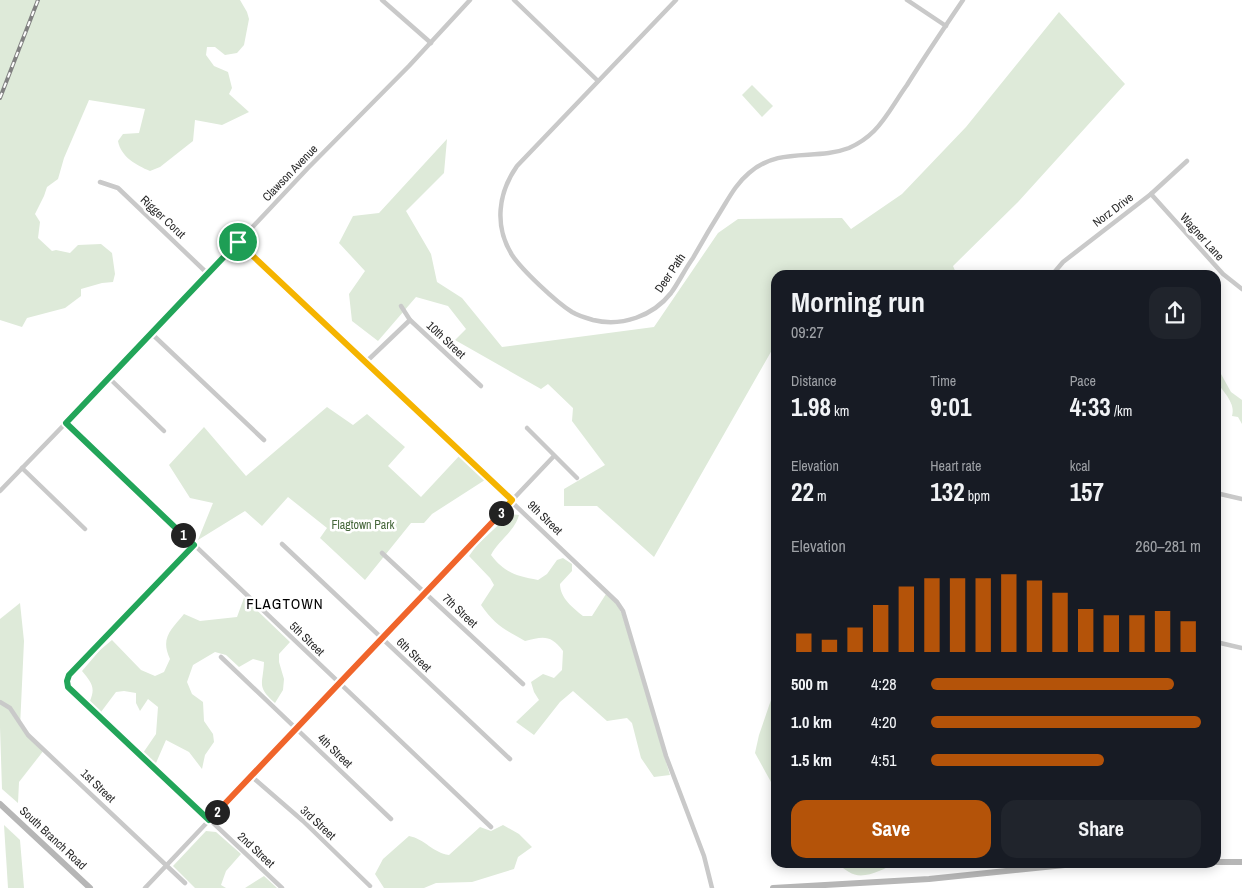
<!DOCTYPE html>
<html lang="en">
<head>
<meta charset="utf-8">
<style>
  body { margin:0; font-family:"Archivo Narrow",sans-serif; background:#20242c; color:#f1f3f6; height:100vh; display:flex; flex-direction:column; font-size:19px; white-space:nowrap }
  * { box-sizing:border-box; margin:0 }
  p { font-size:16px; color:#9ea1a6 }
  .icon { flex:none; width:28px; height:28px; fill:none; stroke:currentColor; stroke-width:2; stroke-linecap:round; stroke-linejoin:round }
  .map { position:relative; flex:1; overflow:hidden }
  .details { position:absolute; left:771px; top:270px; width:450px; height:598px; display:flex; flex-direction:column; background:#171b24; border-radius:15px; box-shadow:0 2px 12px #0003 }
  .details>* { flex:none }
  .pin { position:absolute; display:grid; place-items:center; width:42px; height:42px; color:#fff; margin:-21px; border:2px solid #fff; border-radius:50%; box-shadow:0 1px 5px #0007 }
  .km { position:absolute; width:25px; height:25px; margin:-12px; border-radius:50%; background:#222; color:#fff; font-size:14px; line-height:25px; text-align:center }
  .round { display:grid; place-items:center; flex:none; width:52px; height:52px; border-radius:15px; background:#20242c }
  .headline { display:flex; align-items:center; justify-content:space-between; height:85px; padding:0 20px }
  h1 { font-size:28px; font-weight:700; line-height:38px }
  .stats { display:grid; grid-template-columns:repeat(3,1fr); gap:8px; height:85px; padding:5px 20px }
  .stats div { display:grid; align-content:center }
  .stats b { font-size:25px; font-weight:700 }
  .stats small { font-size:14px; font-weight:400 }
  .stats p { font-size:14px }
  .chart { height:140px; padding:10px 20px }
  .chart p { display:flex; justify-content:space-between }
  .chart svg { width:100%; height:90px; margin-top:5px; stroke:#b45309; stroke-width:6 }
  .action { display:flex; gap:10px; margin-top:auto; padding:10px 20px }
  .action a { flex:1; height:58px; border-radius:15px; background:#b45309; color:#fff; font-size:20px; font-weight:700; line-height:58px; text-align:center }
  .action a+a { background:#20242c; color:#f1f3f6 }
  ul { padding:0 20px; list-style:none; font-size:16px }
  li { display:grid; grid-template-columns:80px 60px 1fr; align-items:center; height:38px }
  li i { height:12px; border-radius:6px; background:#b45309 }
  .map>svg:first-child { display:block }
</style>
</head>
<body>
<div class="map">
<svg width="1242" height="888" viewBox="0 0 1242 888">
  <rect width="100%" height="100%" fill="#fff"/>
  <!-- green -->
  <g fill="#deead9">
    <path d="M0,0H240L247,12L249,19L244,45L237,53L225,55L215,47H207L206,55L214,66L228,72L232,88L229,94L249,112L222,125L195,120L193,141L160,167L150,171C136,165 121,157 118,141L123,134L139,133L145,109L89,100L64,158L58,179L47,187L44,196L35,214L40,222L38,238L52,251L56,250L70,253L78,245L101,244L112,253L115,274L113,282L102,283L81,289V296L65,308L27,318L22,327L0,320Z"/>
    <path d="M1059,12L1125,84L1018,202L953,266L957,275H776V343L654,557L597,506H564V489L605,465L572,421L573,408L548,384L541,389L455,340L466,329L448,306L416,297L378,341L352,321L349,294L365,271L339,243L353,216L379,213L447,139L444,173L406,211L431,254L437,282L462,298L502,347L654,327L718,233L738,219L842,218L851,229L902,194L966,127Z"/>
    <path d="M752,85L773,106L762,117L742,95Z"/>
    <path d="M1216,365L1231,392L1242,400V424L1238,417L1232,416C1236,404 1224,392 1217,383Z"/>
    <path d="M327,407L353,425L367,414L405,447L388,466L421,497L461,454L488,478L432,514L424,523H411L365,580L320,538L327,528L288,497L262,526L245,511L198,540L213,503L190,498L169,465L204,427L246,476Z"/>
    <path d="M510,514L519,515C515,531 498,541 491,555C505,573 516,576 538,580L547,574L557,560L563,558L572,564V571L560,584C560,598 573,608 583,616H592L606,594L616,603L622,614L670,775L654,777L641,758L632,723L627,718L607,721L573,691L560,702L534,735L516,722L539,700L534,692L531,682L543,674L554,678L562,670L563,651C551,635 544,636 525,641C505,630 495,625 481,605L494,585L490,578L469,556L477,545Z"/>
    <path d="M244,598L290,642L279,654V662L284,679L283,690L275,703C256,686 263,685 264,662L253,659L239,667L226,655L215,652L193,665L187,682L192,694L203,702L204,721L213,734L214,742L205,755L202,769L189,752L166,740L156,763L143,753L156,734L158,707L148,699L140,711L136,703V693L124,691L116,692L101,712L90,701C96,687 91,682 82,671L100,650L112,640L141,670L155,676L164,672L170,659C160,638 171,630 184,614L200,621L237,617Z"/>
    <path d="M20,603L24,641L20,727L44,750L19,782L18,803L2,789L0,727V619Z"/>
    <path d="M776,696V791L755,753L759,735L772,697Z"/>
    <path d="M4,825L20,840L24,888H8Z"/>
    <path d="M503,825L519,834L532,847L518,857L514,869L472,882L436,883L424,888H384L375,874L383,859L409,836C425,839 433,853 449,855L480,827L491,831Z"/>
    <path d="M206,831L216,832L241,854L226,871L221,885L226,888H195L173,866Z"/>
    <path d="M840,862H895V863C883,870 862,881 849,872C845,870 842,867 839,864Z"/>
    <path d="M264,876L277,888H245Z"/>
  </g>
  <g fill="none" stroke-linecap="round" stroke-linejoin="round">
    <!-- street -->
    <g stroke="#c9c9c9" stroke-width="4.5">
      <path d="M382,0L431,43"/>
      <path d="M514,0L598,81"/>
      <path d="M676,0L517,166C498,193 494,226 512,255C522,270 556,302 572,312C579,316 586,318 593,320C622,327 653,316 671,293C679,282 685,269 693,258C702,242 712,225 722,209C730,196 737,183 749,173C780,146 815,161 849,148C858,144 867,138 874,131C887,118 896,100 907,85C925,56 944,28 963,0"/>
      <path d="M907,0L946,26"/>
      <path d="M100,182L118,188L208,274"/>
      <path d="M1151,194L1223,274L1242,289"/>
      <path d="M238,242L617,602L623,611L666,756L704,856L712,888"/>
      <path d="M1052,275L1063,262L1151,194L1187,161"/>
      <path d="M401,306L410,320L481,386"/>
      <path d="M152,334L264,440"/>
      <path d="M366,362L410,320"/>
      <path d="M109,378L164,431"/>
      <path d="M66,423L491,827"/>
      <path d="M527,428L577,478"/>
      <path d="M22,468L85,529"/>
      <path d="M0,491L152,334L308,168L409,66L470,0"/>
      <path d="M1216,493L1242,499"/>
      <path d="M282,544L510,759"/>
      <path d="M194,545L69,675L67,681L69,687L282,888"/>
      <path d="M382,553L523,684"/>
      <path d="M1216,642L1242,648"/>
      <path d="M221,657L391,819"/>
      <path d="M0,702L10,708L28,735L185,883"/>
      <path d="M251,776L303,821L370,886"/>
      <path d="M145,888L554,456"/>
    </g>
    <!-- secondary -->
    <g stroke="#b6b6b6" stroke-width="6">
      <path d="M0,804L90,888"/>
      <path d="M1216,862H1242"/>
      <path d="M773,888L929,879L1094,862"/>
    </g>
    <defs>
      <path id="rail" d="M0,98L38,0"/>
    </defs>
    <!-- rail casing -->
    <use href="#rail" stroke="#818181" stroke-width="4"/>
    <!-- rail -->
    <use href="#rail" stroke="#fff" stroke-width="2" stroke-dasharray="5.5" stroke-linecap="butt"/>
  </g>
  <g fill="none" stroke-linecap="round" stroke-linejoin="round">
    <defs>
      <path id="split-1" d="M183,535L66,423L238,242"/>
      <path id="split-2" d="M183,535L194,545L69,675L67,681L68,687L209,820L217,812"/>
      <path id="split-3" d="M217,812L501,513"/>
      <path id="split-4" d="M238,242L512,500L501,513"/>
    </defs>
    <!-- split-1 casing -->
    <use href="#split-1" stroke="#fff" stroke-width="10"/>
    <!-- split-2 casing -->
    <use href="#split-2" stroke="#fff" stroke-width="10"/>
    <!-- split-3 casing -->
    <use href="#split-3" stroke="#fff" stroke-width="10"/>
    <!-- split-4 casing -->
    <use href="#split-4" stroke="#fff" stroke-width="10"/>
    <!-- split-1 -->
    <use href="#split-1" stroke="#22a559" stroke-width="6"/>
    <!-- split-2 -->
    <use href="#split-2" stroke="#22a559" stroke-width="6"/>
    <!-- split-3 -->
    <use href="#split-3" stroke="#f0652b" stroke-width="6"/>
    <!-- split-4 -->
    <use href="#split-4" stroke="#f5b400" stroke-width="6"/>
  </g>
  <g text-anchor="middle" stroke-width="5" stroke-linejoin="round" paint-order="stroke">
    <!-- street labels -->
    <g font-size="12" fill="#2c2c2c" stroke="#fff">
      <text transform="translate(290 173) rotate(-46)" y="4">Clawson Avenue</text>
      <text transform="translate(1113 210) rotate(-37)" y="4">Norz Drive</text>
      <text transform="translate(163 217) rotate(43)" y="4">Rigger Corut</text>
      <text transform="translate(1202 237) rotate(48)" y="4">Wagner Lane</text>
      <text transform="translate(670 273) rotate(-56)" y="4">Deer Path</text>
      <text transform="translate(446 340) rotate(43)" y="4">10th Street</text>
      <text transform="translate(545 518) rotate(44)" y="4">9th Street</text>
      <text transform="translate(460 611) rotate(43)" y="4">7th Street</text>
      <text transform="translate(307 639) rotate(44)" y="4">5th Street</text>
      <text transform="translate(414 655) rotate(44)" y="4">6th Street</text>
      <text transform="translate(335 751) rotate(44)" y="4">4th Street</text>
      <text transform="translate(98 786) rotate(44)" y="4">1st Street</text>
      <text transform="translate(318 823) rotate(43)" y="4">3rd Street</text>
      <text transform="translate(53 838) rotate(43)" y="4">South Branch Road</text>
      <text transform="translate(256 850) rotate(43)" y="4">2nd Street</text>
    </g>
    <!-- park labels -->
    <g font-size="12" fill="#45663a" stroke="#fff">
      <text x="363" y="529">Flagtown Park</text>
    </g>
    <!-- quarter labels -->
    <g font-size="15" letter-spacing="1" fill="#000" stroke="#fff">
      <text x="285" y="609">FLAGTOWN</text>
    </g>
  </g>
</svg>
<div class="pin" style="left:238px;top:242px;background:#1e9e55"><svg class="icon" aria-label="arrive" viewBox="0 0 24 24"><path d="M6 21V4h12l-3 4 3 4H6"/></svg></div>
<b class="km" style="left:183px;top:535px">1</b>
<b class="km" style="left:217px;top:812px">2</b>
<b class="km" style="left:501px;top:513px">3</b>
<section class="details">
<div class="headline"><div><h1>Morning run</h1><p>09:27</p></div><a class="round"><svg class="icon" aria-label="share" viewBox="0 0 24 24"><path d="M12 15V3M7 8l5-5 5 5M5 13v7h14v-7"/></svg></a></div>
<div class="stats">
<div><p>Distance</p><b>1.98<small> km</small></b></div>
<div><p>Time</p><b>9:01</b></div>
<div><p>Pace</p><b>4:33<small> /km</small></b></div>
</div>
<div class="stats">
<div><p>Elevation</p><b>22<small> m</small></b></div>
<div><p>Heart rate</p><b>132<small> bpm</small></b></div>
<div><p>kcal</p><b>157</b></div>
</div>
<div class="chart"><p><span>Elevation</span>260–281 m</p>
<svg viewBox="0 0 160 44" preserveAspectRatio="none"><path d="M5 44V35M15 44V38M25 44V32M35 44V21M45 44V12M55 44V8M65 44V8M75 44V8M85 44V6M95 44V9M105 44V15M115 44V23M125 44V26M135 44V26M145 44V24M155 44V29"/></svg>
</div>
<ul>
<li><b>500 m</b>4:28<i style="width:90%"></i></li>
<li><b>1.0 km</b>4:20<i style="width:100%"></i></li>
<li><b>1.5 km</b>4:51<i style="width:64%"></i></li>
</ul>
<div class="action"><a>Save</a><a>Share</a></div>
</section>
</div>
</body>
</html>
